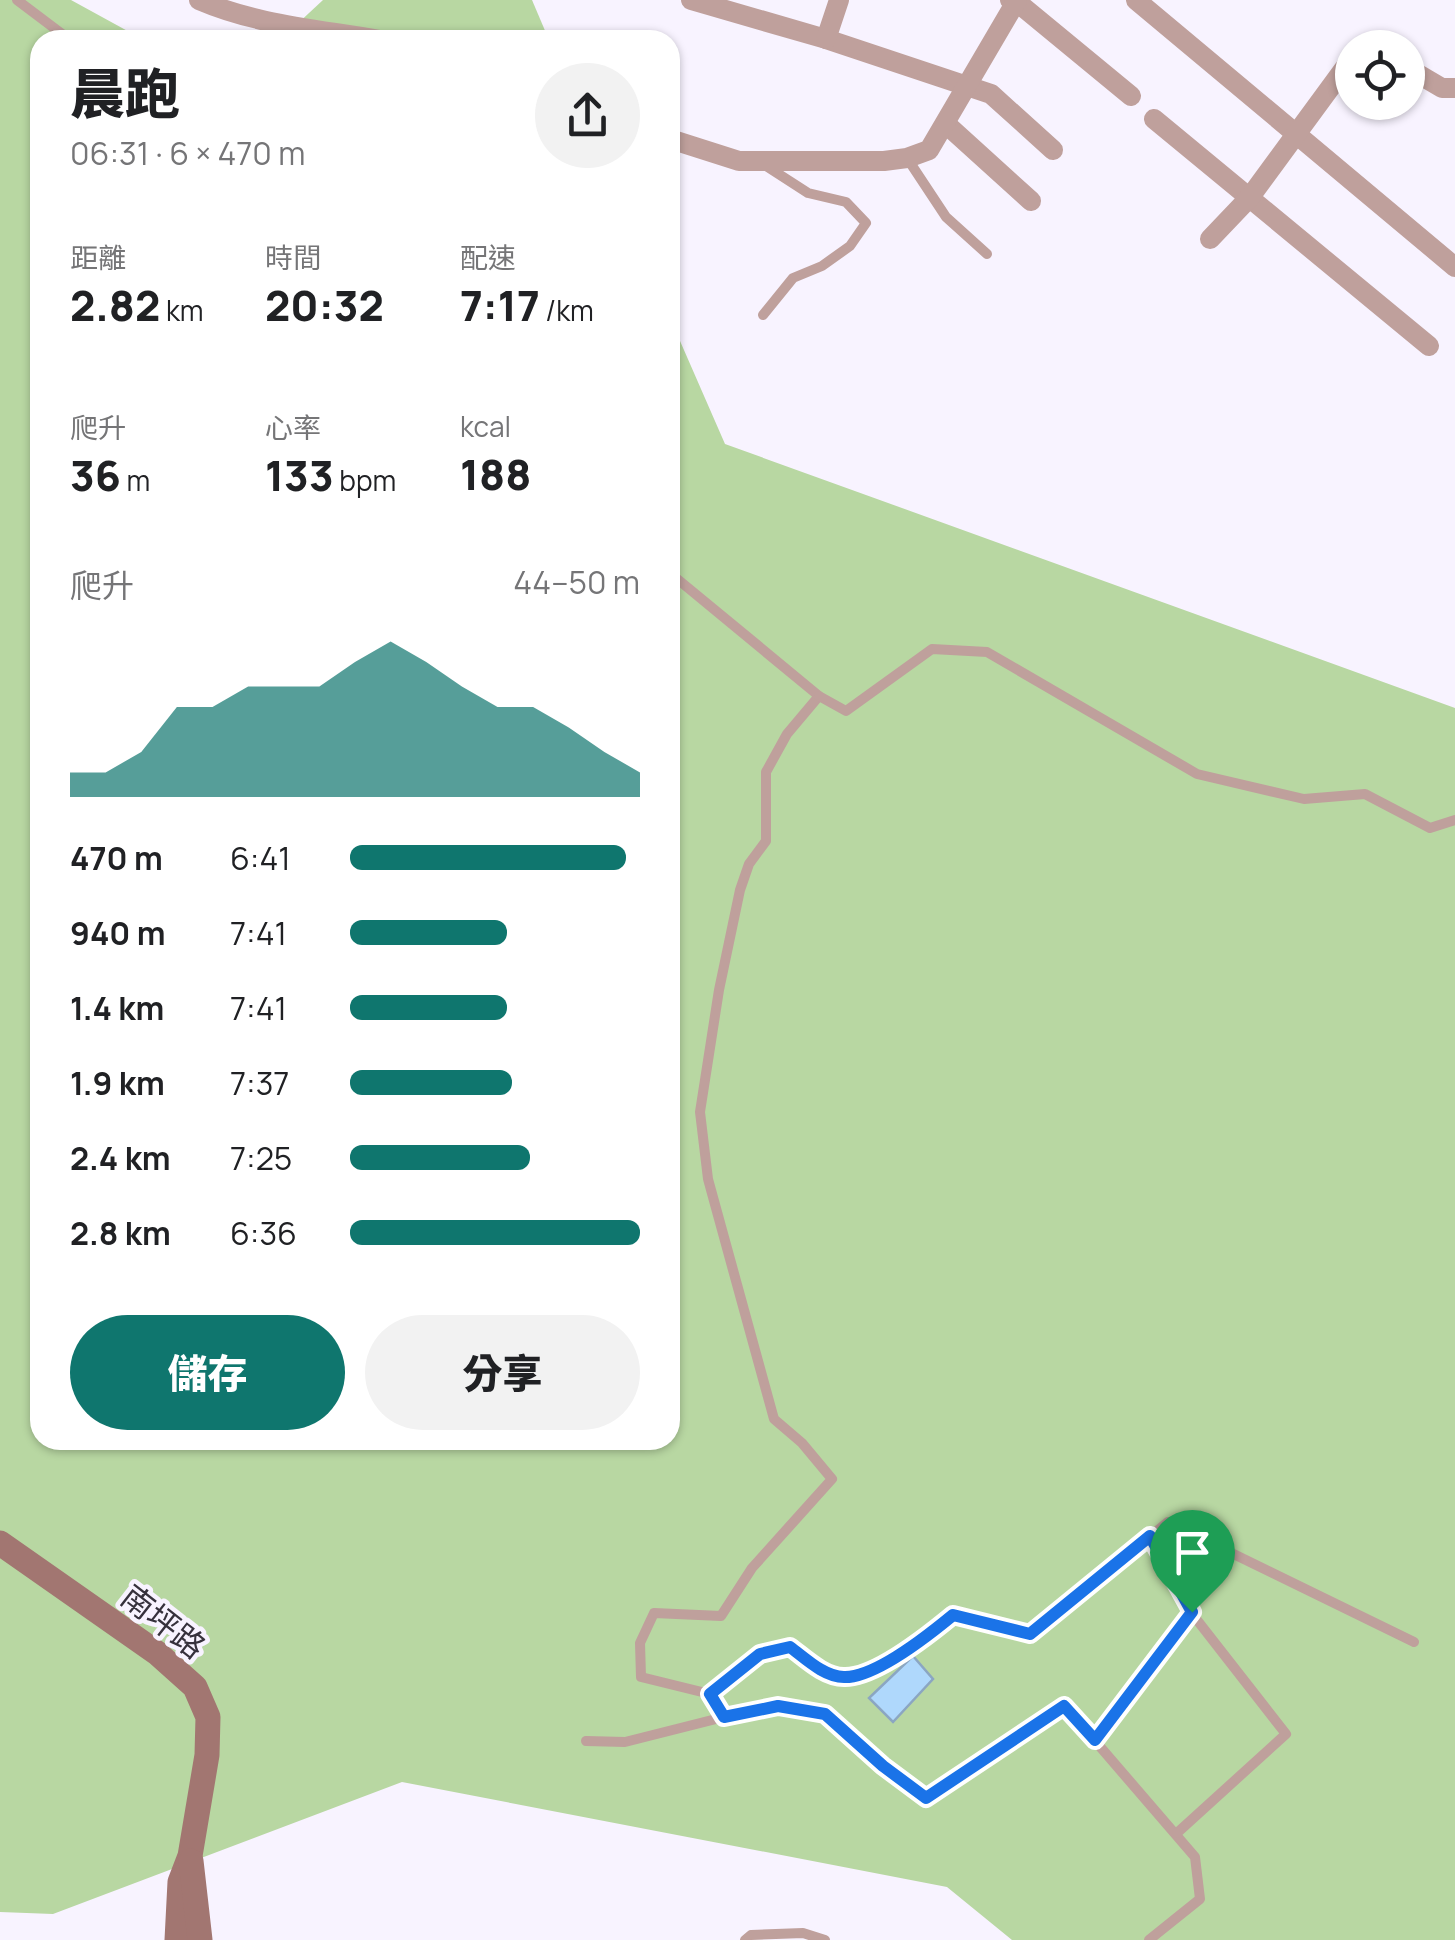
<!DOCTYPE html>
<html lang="zh-TW">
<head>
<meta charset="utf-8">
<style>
  body { margin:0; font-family:Manrope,"Noto Sans TC",sans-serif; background:#f2f2f2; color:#202124; height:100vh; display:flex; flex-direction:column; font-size:38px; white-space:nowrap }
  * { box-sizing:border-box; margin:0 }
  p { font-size:32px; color:#757577 }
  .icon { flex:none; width:55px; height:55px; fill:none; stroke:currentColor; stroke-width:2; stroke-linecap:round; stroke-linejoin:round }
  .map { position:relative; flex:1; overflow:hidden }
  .drawer { position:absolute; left:30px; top:30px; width:650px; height:1420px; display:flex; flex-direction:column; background:#fff; border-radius:30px; box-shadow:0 2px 8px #0004 }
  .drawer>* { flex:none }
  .buttons { position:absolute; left:1335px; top:30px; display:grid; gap:20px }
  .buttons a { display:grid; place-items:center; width:90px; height:90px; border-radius:50%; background:#fff; box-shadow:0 2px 8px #0004; font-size:50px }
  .pin { position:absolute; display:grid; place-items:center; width:85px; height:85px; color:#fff; margin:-102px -42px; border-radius:50% 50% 50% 0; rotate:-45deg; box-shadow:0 0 10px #0007 }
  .pin .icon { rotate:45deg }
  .round { display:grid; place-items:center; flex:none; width:105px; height:105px; border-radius:52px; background:#f2f2f2 }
  .summary { display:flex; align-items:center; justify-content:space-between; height:170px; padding:0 40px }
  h1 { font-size:55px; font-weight:800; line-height:75px }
  .stats { display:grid; grid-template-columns:repeat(3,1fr); gap:15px; height:170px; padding:10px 40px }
  .stats div { display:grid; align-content:center }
  .stats b { font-size:42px; font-weight:800 }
  .stats small { font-size:28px; font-weight:400 }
  .stats p { font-size:28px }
  .chart { height:280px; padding:20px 40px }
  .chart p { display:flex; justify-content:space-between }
  .chart svg { width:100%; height:180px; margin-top:10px; fill:#0f766e; opacity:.7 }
  .primary-button { display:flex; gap:20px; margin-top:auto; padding:20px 40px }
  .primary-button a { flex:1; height:115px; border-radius:60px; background:#0f766e; color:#fff; font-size:40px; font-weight:800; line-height:115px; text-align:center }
  .primary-button a+a { background:#f2f2f2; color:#202124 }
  ul { padding:0 40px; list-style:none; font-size:32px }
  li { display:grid; grid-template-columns:160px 120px 1fr; align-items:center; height:75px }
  li i { height:25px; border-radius:12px; background:#0f766e }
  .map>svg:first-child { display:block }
</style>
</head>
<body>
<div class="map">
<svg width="1455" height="1940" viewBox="0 0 1455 1940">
  <rect width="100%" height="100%" fill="#f8f3ff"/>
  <!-- green -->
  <g fill="#b8d7a2">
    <path d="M0,0H71L144,40H40V1440H670V318L725,444L1455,708V1940H1012L947,1887L402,1782L53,1914L0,1912Z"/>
    <path d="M323,0H532L549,40H280Z"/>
  </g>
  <!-- water -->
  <path fill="#afd8fc" stroke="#8ba6c2" stroke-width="2.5" d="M913,1656L933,1679L893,1722L869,1698Z"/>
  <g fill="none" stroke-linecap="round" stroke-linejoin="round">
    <!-- lane -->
    <g stroke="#bfa09c" stroke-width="10">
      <path d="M17,0L70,40"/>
      <path d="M907,158L946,217L987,254"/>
      <path d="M763,164L808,193L846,202L866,223L850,246L822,266L793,278L763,315"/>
      <path d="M670,573L819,696L787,734L766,772V841L749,864L740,890L719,990L700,1112L708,1179L774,1419L802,1443L832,1479L752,1568L721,1616L654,1613L640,1643L641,1677L710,1694L724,1717L778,1706L825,1714L883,1766L927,1798L1065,1706L1195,1857L1200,1899L1149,1940"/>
      <path d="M819,696L846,711L932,649L987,652L1197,774L1304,799L1365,794L1430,828L1455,820"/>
      <path d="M1150,1536L1197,1620L1286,1734L1177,1833"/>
      <path d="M710,1694L760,1654L790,1647C805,1658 824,1677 844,1677C875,1678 931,1634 953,1615L1029,1634L1168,1522L1414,1642"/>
      <path d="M1095,1740L1193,1612"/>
      <path d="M586,1741L625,1742L724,1717"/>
      <path d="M745,1940L751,1935L803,1933L825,1940"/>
    </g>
    <!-- street -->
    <g stroke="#bfa09c" stroke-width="20">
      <path d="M199,0C257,25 318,29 380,40"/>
      <path d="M691,0L826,39L991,94L1053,150"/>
      <path d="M1010,0L1017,2L1131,96"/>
      <path d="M1136,0L1455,267"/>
      <path d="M826,39L839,0"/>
      <path d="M1408,68L1442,88H1455"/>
      <path d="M1154,119L1429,346"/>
      <path d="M946,124L1031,201"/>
      <path d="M670,139L739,161H884L907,158L929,150L1017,0"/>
      <path d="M1210,239L1250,197L1352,58"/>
    </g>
    <!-- secondary -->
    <g stroke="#a27671" stroke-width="25">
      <path d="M0,1543L157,1653L195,1687L208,1717L207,1755L190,1856L180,1882L177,1940"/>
      <path d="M191,1861L200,1940"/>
    </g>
  </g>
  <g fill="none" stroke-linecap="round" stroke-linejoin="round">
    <defs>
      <path id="route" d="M1150,1536L1192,1612L1095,1740L1064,1706L926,1798L883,1766L825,1714L778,1706L724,1717L710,1694L760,1654L790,1647C805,1658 824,1677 844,1677C875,1678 930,1634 953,1615L1030,1634Z"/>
    </defs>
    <!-- route casing -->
    <use href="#route" stroke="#fff" stroke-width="20"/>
    <!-- route -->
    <use href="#route" stroke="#1a73e8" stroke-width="12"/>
  </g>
  <g text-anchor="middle" stroke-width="9" stroke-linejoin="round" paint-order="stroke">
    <!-- street labels -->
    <g font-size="32" fill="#36313c" stroke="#f8f3ff">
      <text transform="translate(163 1622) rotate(38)" y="11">南坪路</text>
    </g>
  </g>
</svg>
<div class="buttons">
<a><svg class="icon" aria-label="locate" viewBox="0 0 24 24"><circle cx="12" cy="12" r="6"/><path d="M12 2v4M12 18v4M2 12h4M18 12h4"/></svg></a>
</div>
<div class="pin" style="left:1192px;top:1612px;background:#1e9e55"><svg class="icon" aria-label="arrive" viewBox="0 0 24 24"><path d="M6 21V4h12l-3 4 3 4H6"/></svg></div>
<section class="drawer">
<div class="summary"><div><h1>晨跑</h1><p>06:31 · 6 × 470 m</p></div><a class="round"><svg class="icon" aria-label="share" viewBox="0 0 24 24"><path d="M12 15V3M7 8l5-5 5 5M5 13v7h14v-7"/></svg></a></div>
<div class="stats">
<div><p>距離</p><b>2.82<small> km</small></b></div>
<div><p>時間</p><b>20:32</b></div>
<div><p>配速</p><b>7:17<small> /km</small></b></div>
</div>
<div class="stats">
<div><p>爬升</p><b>36<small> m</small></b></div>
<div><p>心率</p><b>133<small> bpm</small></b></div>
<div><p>kcal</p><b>188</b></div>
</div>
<div class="chart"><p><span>爬升</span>44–50 m</p>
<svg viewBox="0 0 160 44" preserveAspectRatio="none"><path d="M0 44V38L10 38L20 33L30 22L40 22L50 17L60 17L70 17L80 11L90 6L100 11L110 17L120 22L130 22L140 27L150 33L160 38V44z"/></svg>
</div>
<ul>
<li><b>470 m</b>6:41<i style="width:95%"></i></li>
<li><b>940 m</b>7:41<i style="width:54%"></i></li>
<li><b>1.4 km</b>7:41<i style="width:54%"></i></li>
<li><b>1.9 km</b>7:37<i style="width:56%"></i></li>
<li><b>2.4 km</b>7:25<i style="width:62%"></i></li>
<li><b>2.8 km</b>6:36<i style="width:100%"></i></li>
</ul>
<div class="primary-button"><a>儲存</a><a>分享</a></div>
</section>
</div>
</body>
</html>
